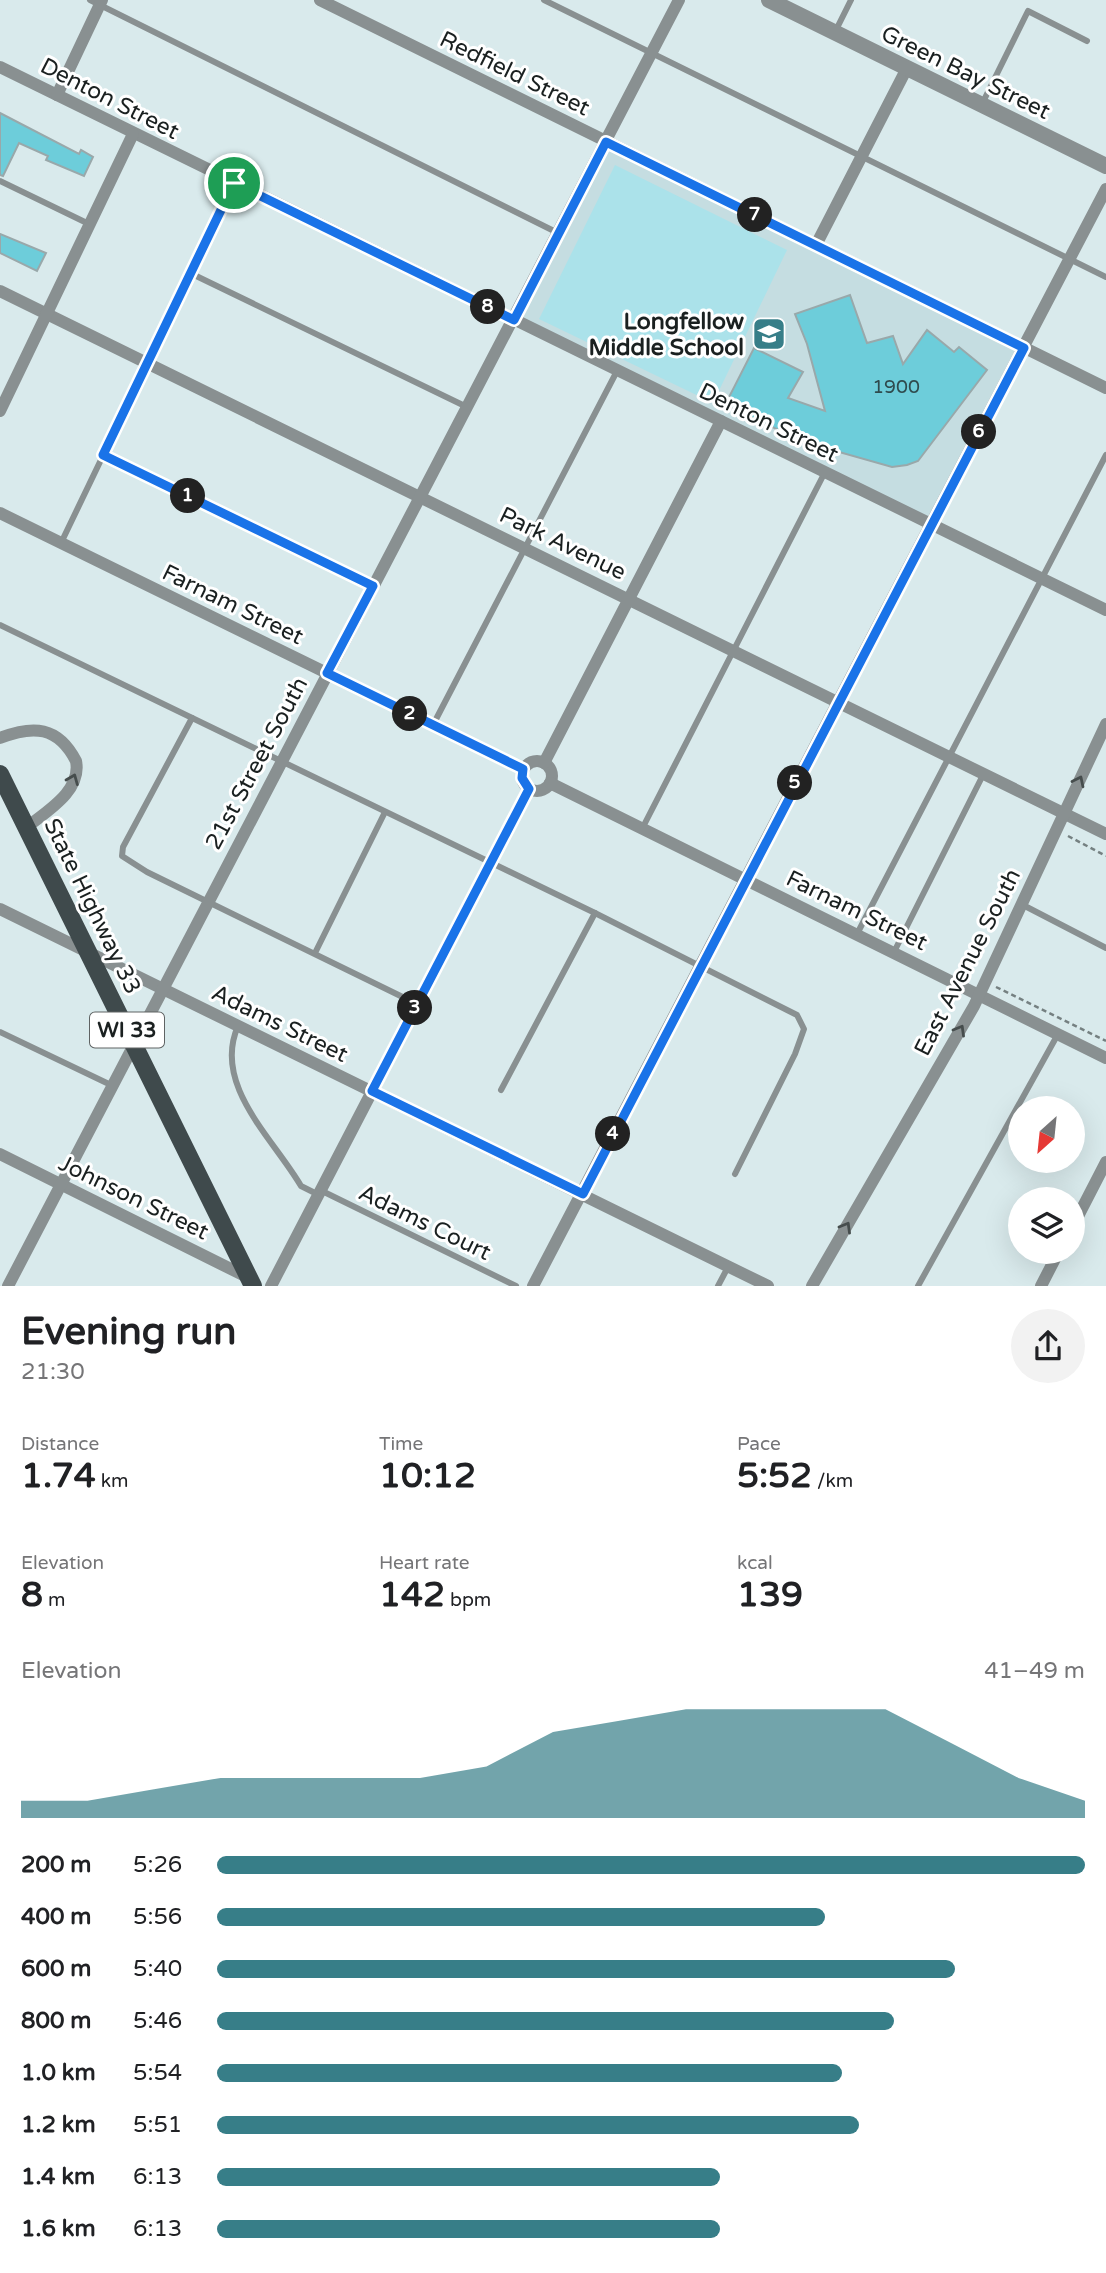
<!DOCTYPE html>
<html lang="en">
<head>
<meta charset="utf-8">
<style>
  body { margin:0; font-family:"Varela Round",sans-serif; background:#f2f2f2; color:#202124; height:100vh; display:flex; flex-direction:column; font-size:26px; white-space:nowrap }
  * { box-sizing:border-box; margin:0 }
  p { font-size:23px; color:#757577 }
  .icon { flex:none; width:38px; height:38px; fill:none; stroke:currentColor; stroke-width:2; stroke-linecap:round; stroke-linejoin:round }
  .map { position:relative; height:1286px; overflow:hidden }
  .details { display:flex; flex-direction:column; background:#fff; flex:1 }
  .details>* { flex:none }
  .needle { width:46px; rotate:207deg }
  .fabs { position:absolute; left:1008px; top:1096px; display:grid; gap:14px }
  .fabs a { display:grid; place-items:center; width:77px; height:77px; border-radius:50%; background:#fff; box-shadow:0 7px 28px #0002; font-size:35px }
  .pin { position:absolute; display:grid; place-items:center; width:60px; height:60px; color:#fff; margin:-30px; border:4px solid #fff; border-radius:50%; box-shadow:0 2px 7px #0007 }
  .km { position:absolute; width:35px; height:35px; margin:-18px; border-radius:50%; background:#222; color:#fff; font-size:19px; line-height:35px; text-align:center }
  .round { display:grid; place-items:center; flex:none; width:74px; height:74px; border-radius:37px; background:#f2f2f2 }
  .head { display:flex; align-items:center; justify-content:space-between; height:119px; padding:0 21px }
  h1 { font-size:38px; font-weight:700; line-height:52px }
  .figures { display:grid; grid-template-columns:repeat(3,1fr); gap:10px; height:119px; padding:7px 21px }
  .figures div { display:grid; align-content:center }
  .figures b { font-size:35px; font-weight:700 }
  .figures small { font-size:19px; font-weight:400 }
  .figures p { font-size:19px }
  .chart { height:196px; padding:14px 21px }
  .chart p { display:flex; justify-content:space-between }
  .chart svg { width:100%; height:126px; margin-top:7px; fill:#377e88; opacity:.7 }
  ul { padding:0 21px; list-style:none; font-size:23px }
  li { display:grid; grid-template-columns:112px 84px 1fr; align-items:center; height:52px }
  li i { height:18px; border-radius:9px; background:#377e88 }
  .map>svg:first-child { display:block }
</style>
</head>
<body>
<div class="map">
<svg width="1106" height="1286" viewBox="0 0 1106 1286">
  <rect width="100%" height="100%" fill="#d9eaec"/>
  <!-- built -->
  <path fill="#c5dde1" d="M606,142L1024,347L931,524L514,320Z"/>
  <!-- green -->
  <path fill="#abe2ea" d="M615,165L787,250L713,403L539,319Z"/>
  <!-- building -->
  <g fill="#6dcdda" stroke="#99a8aa" stroke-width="2">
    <path d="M0,113L79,154L81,150L93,157L84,176L46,160L48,156L19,143L3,176L0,175Z"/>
    <path d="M0,234L46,253L37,271L0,253Z"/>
    <path d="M850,295L867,343L893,336L903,364L927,330L954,352L959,347L987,370L918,461L907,465L892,467L786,437L785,433L725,405L754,348L803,372L788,398L825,411L807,344L795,314Z"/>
  </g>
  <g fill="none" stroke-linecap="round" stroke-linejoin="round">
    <!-- path -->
    <g stroke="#758081" stroke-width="2.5" stroke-dasharray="5 3.5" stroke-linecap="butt">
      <path d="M1068,836L1106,856"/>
      <path d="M996,987L1106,1041"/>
    </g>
    <!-- service -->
    <g stroke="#899091" stroke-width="6">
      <path d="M90,0L558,233"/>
      <path d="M544,0L1106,277"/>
      <path d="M835,32L851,0"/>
      <path d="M982,104L1028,11L1087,41"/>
      <path d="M0,181L89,224"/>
      <path d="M190,273L469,408"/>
      <path d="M103,455L372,586"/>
      <path d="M61,543L234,183"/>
      <path d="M0,625L595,913L797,1015L804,1029L795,1054L735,1174"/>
      <path d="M192,718L123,847L122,856L147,872L417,1004"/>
      <path d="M433,725L617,371"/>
      <path d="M643,827L825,472"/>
      <path d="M1021,904L1106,948"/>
      <path d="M857,934L1106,455"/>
      <path d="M894,952L984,773"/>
      <path d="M315,953L385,812"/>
      <path d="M238,1026C212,1085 273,1138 301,1186L317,1194"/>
      <path d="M0,1032L111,1085"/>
      <path d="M501,1090L595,913"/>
      <path d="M320,1190L516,1286"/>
      <path d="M718,1286L728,1267"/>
      <path d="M918,1286L1058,1034"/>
    </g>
    <!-- minor -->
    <g stroke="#899091" stroke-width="12">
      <path d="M320,0L1106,388"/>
      <path d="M0,67L1106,610"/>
      <path d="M57,95L102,0"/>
      <path d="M816,245L907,68"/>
      <path d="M0,291L1106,834"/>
      <path d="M0,411L133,134"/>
      <path d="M0,513L523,769"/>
      <path d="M0,738C33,725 58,726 76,761C82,791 47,811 27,827"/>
      <circle cx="537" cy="776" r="15"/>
      <path d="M544,763L721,421"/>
      <path d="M550,783L1106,1058"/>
      <path d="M0,909L768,1286"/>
      <path d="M0,1154L249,1278"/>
      <path d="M1073,1226L1106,1162"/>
      <path d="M8,1286C228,856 458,430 679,0"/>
      <path d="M271,1286L529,789"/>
      <path d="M533,1286L1106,189"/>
      <path d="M812,1286L974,1006L1106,724"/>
      <path d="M1041,1286L1059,1251"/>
    </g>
    <!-- tertiary -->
    <path stroke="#899091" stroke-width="16" d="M769,0L1106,166"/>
    <!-- primary -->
    <path stroke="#3f4a4c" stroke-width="18" d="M0,774L253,1286"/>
  </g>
  <!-- one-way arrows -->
  <defs><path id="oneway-chevron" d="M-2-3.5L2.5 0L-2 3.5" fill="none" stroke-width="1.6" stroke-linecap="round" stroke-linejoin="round" transform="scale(1.75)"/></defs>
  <g stroke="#464d4d">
    <use href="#oneway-chevron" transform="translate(73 779) rotate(-68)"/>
    <use href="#oneway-chevron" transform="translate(1079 781) rotate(-64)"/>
    <use href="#oneway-chevron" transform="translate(960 1030) rotate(-60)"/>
    <use href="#oneway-chevron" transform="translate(846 1227) rotate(-60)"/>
  </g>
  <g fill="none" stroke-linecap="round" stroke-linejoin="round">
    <defs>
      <path id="route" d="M606,142L1024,348L583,1194L372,1091L529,789L522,778L523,769L327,673L373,586L103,455L234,183L514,320Z"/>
    </defs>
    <!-- route casing -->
    <use href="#route" stroke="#fff" stroke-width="14"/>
    <!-- route -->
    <use href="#route" stroke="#1a73e8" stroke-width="9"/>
  </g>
  <!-- icons -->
  <defs>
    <symbol id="school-square" viewBox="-11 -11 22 22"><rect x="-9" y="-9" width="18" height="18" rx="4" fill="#377e88" stroke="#fff"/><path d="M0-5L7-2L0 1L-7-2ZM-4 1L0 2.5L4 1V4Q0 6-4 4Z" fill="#fff"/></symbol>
  </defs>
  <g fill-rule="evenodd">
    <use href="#school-square" x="750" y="315" width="38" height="38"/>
  </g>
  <g text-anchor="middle" stroke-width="6" stroke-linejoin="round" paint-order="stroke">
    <!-- number labels -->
    <g font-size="19" fill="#2f4b4e">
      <text x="896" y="393">1900</text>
    </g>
    <!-- shield labels -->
    <rect fill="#fff" stroke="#5f6363" stroke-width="2" x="90" y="1012.5" width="74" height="35" rx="5"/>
    <g font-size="21" font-weight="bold" fill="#1a2020">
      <text x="127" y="1037">WI 33</text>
    </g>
    <!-- street labels -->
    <g font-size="23" fill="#1a2020" stroke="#fff">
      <text transform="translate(966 72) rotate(26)" y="8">Green Bay Street</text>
      <text transform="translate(515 73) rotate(26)" y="8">Redfield Street</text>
      <text transform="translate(110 98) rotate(27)" y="8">Denton Street</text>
      <text transform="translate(769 422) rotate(26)" y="8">Denton Street</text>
      <text transform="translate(563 543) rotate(26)" y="8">Park Avenue</text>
      <text transform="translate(233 604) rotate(26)" y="8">Farnam Street</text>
      <text transform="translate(256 763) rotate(-62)" y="8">21st Street South</text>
      <text transform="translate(93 906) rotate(64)" y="8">State Highway 33</text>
      <text transform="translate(857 910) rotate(26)" y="8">Farnam Street</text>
      <text transform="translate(967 962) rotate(-63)" y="8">East Avenue South</text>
      <text transform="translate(280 1023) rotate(26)" y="8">Adams Street</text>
      <text transform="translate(134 1197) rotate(26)" y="8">Johnson Street</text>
      <text transform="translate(425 1222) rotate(26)" y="8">Adams Court</text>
    </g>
    <!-- poi labels -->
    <g font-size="23" font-weight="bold" fill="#1a2020" stroke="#fff" text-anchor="end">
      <text x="744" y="329">Longfellow<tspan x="744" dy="26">Middle School</tspan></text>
    </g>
  </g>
</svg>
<div class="fabs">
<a><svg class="needle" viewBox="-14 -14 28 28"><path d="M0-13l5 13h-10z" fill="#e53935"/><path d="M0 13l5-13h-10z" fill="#757577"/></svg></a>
<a><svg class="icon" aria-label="layers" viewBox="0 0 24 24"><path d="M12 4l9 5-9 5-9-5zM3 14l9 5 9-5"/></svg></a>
</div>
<div class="pin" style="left:234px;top:183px;background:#1e9e55"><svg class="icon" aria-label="arrive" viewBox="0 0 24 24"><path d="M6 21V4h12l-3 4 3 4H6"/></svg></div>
<b class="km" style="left:188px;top:496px">1</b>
<b class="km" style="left:410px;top:714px">2</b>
<b class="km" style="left:415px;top:1008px">3</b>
<b class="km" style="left:613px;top:1134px">4</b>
<b class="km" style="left:795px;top:783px">5</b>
<b class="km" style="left:979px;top:432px">6</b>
<b class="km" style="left:755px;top:215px">7</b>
<b class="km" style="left:488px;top:307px">8</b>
</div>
<section class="details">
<div class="head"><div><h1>Evening run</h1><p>21:30</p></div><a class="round"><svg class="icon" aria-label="share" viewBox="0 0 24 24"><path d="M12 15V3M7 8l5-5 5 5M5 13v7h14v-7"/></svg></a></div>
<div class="figures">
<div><p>Distance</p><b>1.74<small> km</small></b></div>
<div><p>Time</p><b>10:12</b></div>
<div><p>Pace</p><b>5:52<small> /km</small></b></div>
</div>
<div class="figures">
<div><p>Elevation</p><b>8<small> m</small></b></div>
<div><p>Heart rate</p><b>142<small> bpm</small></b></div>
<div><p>kcal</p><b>139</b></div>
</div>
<div class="chart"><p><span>Elevation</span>41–49 m</p>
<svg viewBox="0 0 160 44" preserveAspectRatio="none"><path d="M0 44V38L10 38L20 34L30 30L40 30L50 30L60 30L70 26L80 14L90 10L100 6L110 6L120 6L130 6L140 18L150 30L160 38V44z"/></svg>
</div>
<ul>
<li><b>200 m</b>5:26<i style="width:100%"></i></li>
<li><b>400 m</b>5:56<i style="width:70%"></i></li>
<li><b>600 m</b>5:40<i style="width:85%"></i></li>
<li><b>800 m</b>5:46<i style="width:78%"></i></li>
<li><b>1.0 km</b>5:54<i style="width:72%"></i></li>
<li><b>1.2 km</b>5:51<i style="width:74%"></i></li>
<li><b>1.4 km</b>6:13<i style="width:58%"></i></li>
<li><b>1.6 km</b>6:13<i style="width:58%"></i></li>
</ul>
</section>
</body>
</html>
